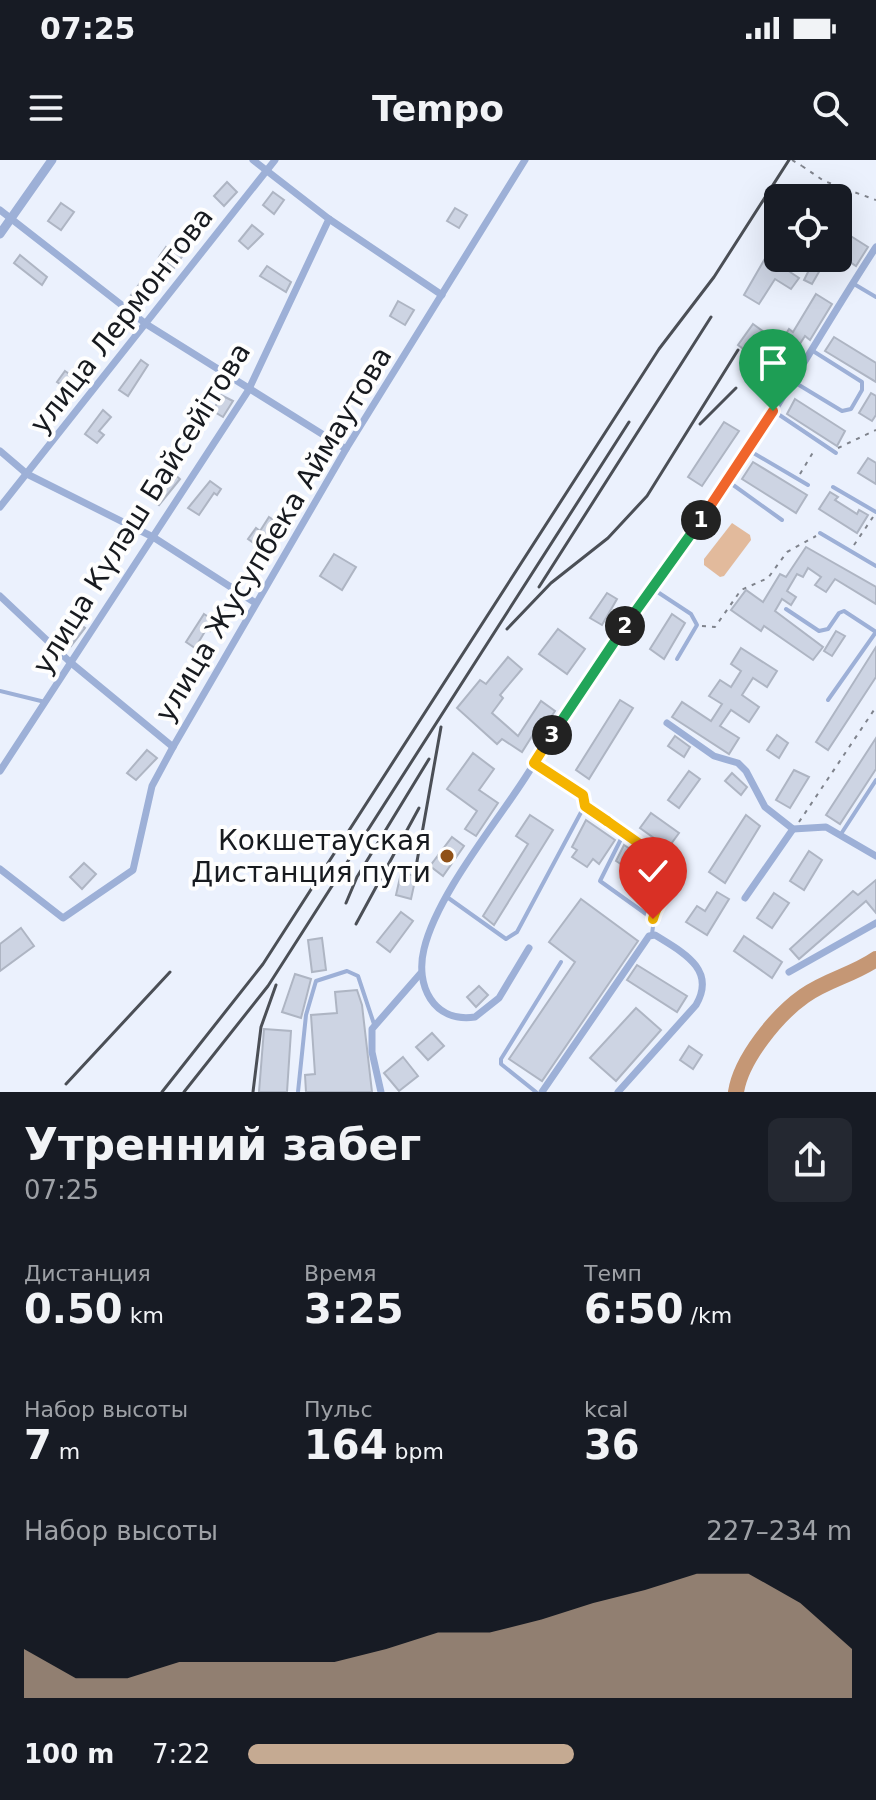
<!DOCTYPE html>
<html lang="ru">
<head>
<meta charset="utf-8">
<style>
  body { margin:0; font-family:"DejaVu Sans",sans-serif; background:#242831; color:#f1f3f6; height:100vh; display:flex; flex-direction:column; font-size:30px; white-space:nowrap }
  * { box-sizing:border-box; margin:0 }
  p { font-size:26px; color:#9ea1a6 }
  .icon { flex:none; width:44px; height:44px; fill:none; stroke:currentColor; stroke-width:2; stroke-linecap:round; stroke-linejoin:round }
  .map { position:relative; height:932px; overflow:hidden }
  .drawer { display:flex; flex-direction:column; background:#171b24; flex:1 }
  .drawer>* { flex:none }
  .buttons { position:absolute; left:764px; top:24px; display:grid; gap:16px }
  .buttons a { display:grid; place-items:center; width:88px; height:88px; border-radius:12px; background:#171b24; box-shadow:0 8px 32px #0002; font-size:40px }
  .pin { position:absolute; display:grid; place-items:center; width:68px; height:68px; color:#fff; margin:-82px -34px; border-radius:50% 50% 50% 0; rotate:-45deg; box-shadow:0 0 8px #0007 }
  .pin .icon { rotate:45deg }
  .km { position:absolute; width:40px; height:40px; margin:-20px; border-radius:50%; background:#222; color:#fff; font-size:22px; line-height:40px; text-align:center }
  .round { display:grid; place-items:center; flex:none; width:84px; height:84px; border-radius:12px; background:#242831 }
  .overview { display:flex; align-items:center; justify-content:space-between; height:136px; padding:0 24px }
  h1 { font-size:44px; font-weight:700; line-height:60px }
  .figures { display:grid; grid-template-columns:repeat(3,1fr); gap:12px; height:136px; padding:8px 24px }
  .figures div { display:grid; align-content:center }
  .figures b { font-size:40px; font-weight:700 }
  .figures small { font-size:22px; font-weight:400 }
  .figures p { font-size:22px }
  .chart { height:224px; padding:16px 24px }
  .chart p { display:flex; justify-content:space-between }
  .chart svg { width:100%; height:144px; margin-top:8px; fill:#c5aa92; opacity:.7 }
  ul { padding:0 24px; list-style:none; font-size:26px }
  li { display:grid; grid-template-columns:128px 96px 1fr; align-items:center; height:60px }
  li i { height:20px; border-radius:10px; background:#c5aa92 }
  .status { display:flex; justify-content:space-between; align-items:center; height:56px; padding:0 40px; background:#171b24; direction:ltr }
  .status svg { height:22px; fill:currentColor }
  header { display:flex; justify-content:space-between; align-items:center; height:104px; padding:0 24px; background:#171b24; font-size:36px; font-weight:700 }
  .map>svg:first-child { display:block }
</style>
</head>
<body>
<div class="status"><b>07:25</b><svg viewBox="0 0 49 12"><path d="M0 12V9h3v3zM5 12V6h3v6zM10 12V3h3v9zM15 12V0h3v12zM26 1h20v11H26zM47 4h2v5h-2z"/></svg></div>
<header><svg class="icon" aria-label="menu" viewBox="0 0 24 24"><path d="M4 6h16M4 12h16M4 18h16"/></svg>Tempo<svg class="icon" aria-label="search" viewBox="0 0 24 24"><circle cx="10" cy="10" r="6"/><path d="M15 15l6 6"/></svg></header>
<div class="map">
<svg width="876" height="932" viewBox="0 0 876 932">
  <rect width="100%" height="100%" fill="#ebf1fd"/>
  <!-- green -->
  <path fill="#e2ba9c" d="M732,363L750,375L751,380L724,416L720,417L704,405V399Z"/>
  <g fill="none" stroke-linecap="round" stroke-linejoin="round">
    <!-- river -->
    <path stroke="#c59775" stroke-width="16" d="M736,932C741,899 777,855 804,836C826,820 853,815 876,799"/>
  </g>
  <!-- building -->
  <g fill="#cdd4e3" stroke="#aeb5c3" stroke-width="2">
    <path d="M227,22L237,32L224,46L214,36Z"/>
    <path d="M273,32L284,40L274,54L263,45Z"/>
    <path d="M61,43L74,52L61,70L48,61Z"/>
    <path d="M455,48L467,55L459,68L447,61Z"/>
    <path d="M252,65L263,74L248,89L239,81Z"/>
    <path d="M838,68L868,87L856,106L838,94Z"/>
    <path d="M185,71L195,78L174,108L159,97L166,87L171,91Z"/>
    <path d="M778,76V98H785L781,106L799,118L791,129L775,119L759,144L744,135Z"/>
    <path d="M20,95L47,117L42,125L14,103Z"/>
    <path d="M800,98H816L824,103L812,124L804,120L811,106Z"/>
    <path d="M267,106L291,122L286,132L260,116Z"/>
    <path d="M140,123L153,132L144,144L131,135Z"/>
    <path d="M816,134L832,144L810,180L805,176L790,199L776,190L789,169L793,172Z"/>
    <path d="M398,141L414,150L405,165L390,156Z"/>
    <path d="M111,162L121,169L112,183L101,176Z"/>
    <path d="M753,164L768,175L753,196L738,185Z"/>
    <path d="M834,177L876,203V222L825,191Z"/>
    <path d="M141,200L148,205L128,236L119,230Z"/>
    <path d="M65,211L81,222L73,233L57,222Z"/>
    <path d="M871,233L876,236V255L872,261L859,253Z"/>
    <path d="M221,235L233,241L223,257L213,251Z"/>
    <path d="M795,239L845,271L837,286L787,254Z"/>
    <path d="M103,250L111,257L99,271L104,275L97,283L85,274Z"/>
    <path d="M724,262L739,271L702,326L688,317Z"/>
    <path d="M868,298L876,303V324L858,313Z"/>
    <path d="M753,302L807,335L796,353L742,319Z"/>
    <path d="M172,312L180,319L159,345L151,339Z"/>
    <path d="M210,321L221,329L217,335L214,333L199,355L188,348Z"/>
    <path d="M830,332L838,337L835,340L857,354L859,350L868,355L857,373L819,349Z"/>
    <path d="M269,357L280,364L262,389L248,379L256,368L260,371Z"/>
    <path d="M806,387L876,427V444L835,419L826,432L815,425L821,417L808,408L803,417L797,414L787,431L796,437L791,445L782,439L775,451L823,487L813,500L764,466L761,471L731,450L746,430L763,442L780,414L786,417Z"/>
    <path d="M334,394L356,407L342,430L320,416Z"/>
    <path d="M607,433L617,439L602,465L590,458Z"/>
    <path d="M204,454L216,462L210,471L207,468L195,488L186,482Z"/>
    <path d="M672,454L685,463L664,499L650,489Z"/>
    <path d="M70,456L85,468L71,486L59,477Z"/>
    <path d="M558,469L585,489L567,514L539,494Z"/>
    <path d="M836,471L845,476L832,496L824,491Z"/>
    <path d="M876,487V517L828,590L816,582Z"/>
    <path d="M741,488L777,511L767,527L753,518L742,535L759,547L749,562L731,550L720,566L739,578L729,594L672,557L682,542L711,561L722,544L709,536L720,520L731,527L741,511L731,504Z"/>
    <path d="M508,497L522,509L500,535L503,538L492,553L518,576L541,541L555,551L549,560L544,557L522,592L502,579L497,584L457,548L480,520L486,524Z"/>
    <path d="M620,540L633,548L589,619L576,610Z"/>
    <path d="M777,575L788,583L779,598L767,590Z"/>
    <path d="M675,576L690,587L684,597L668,586Z"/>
    <path d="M876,578V609L840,664L826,655Z"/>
    <path d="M147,590L157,598L136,620L127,613Z"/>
    <path d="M473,593L494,609L479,630L498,643L476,676L465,669L477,651L447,629Z"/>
    <path d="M794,610L809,617L790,648L776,640Z"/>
    <path d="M689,611L700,619L679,648L668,640Z"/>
    <path d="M732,613L747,627L741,635L725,621Z"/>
    <path d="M651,653L679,673L668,688L640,668Z"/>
    <path d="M530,655L553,670L494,765L483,756L528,684L516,676Z"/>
    <path d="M746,655L760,666L725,723L709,712Z"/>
    <path d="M586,660L615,680L599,704L593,699L587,707L572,697L577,690L572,687Z"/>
    <path d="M452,677L464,686L443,716L430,706Z"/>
    <path d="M624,685L665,712L657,727L616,701Z"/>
    <path d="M809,691L822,700L804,730L790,721Z"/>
    <path d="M84,703L96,714L82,729L70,717Z"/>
    <path d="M401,713L416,716L411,739L396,735Z"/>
    <path d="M876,720V753L866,741L799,799L790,789L853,731L858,735Z"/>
    <path d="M717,732L729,739L707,775L686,762L697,746L705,751Z"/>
    <path d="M774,733L789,743L772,768L757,758Z"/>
    <path d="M581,739L638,781L542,921L509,899L575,802L549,782Z"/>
    <path d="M401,752L413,761L390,792L377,782Z"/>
    <path d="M21,768L34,786L0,811V784Z"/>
    <path d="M744,776L782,802L772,818L734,791Z"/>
    <path d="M322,778L326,810L312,812L308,780Z"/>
    <path d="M637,805L687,836L677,852L627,820Z"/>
    <path d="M295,814L311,819L301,858L282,852Z"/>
    <path d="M479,826L488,835L476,847L467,837Z"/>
    <path d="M357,830L362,845L372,932H306L305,915L315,914L311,855L337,853L335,832Z"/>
    <path d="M636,848L661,870L616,921L590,898Z"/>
    <path d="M264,869L291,871L287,932H259Z"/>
    <path d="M432,873L444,886L428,900L416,887Z"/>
    <path d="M689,886L702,895L693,909L680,900Z"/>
    <path d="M403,897L418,916L399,931L384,913Z"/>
  </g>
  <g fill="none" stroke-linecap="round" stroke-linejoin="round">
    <!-- path -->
    <g stroke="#7f838c" stroke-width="2" stroke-dasharray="4 6" stroke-linecap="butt">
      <path d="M802,6L824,21L876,40"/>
      <path d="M838,288L876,270"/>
      <path d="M800,314L815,289"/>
      <path d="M854,385L873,357"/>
      <path d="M702,466L715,467L741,430L768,418L787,392L816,376"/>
      <path d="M799,662L876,547"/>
    </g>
    <!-- service -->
    <g stroke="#9db0d7" stroke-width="4">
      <path d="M854,124L876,137"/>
      <path d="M794,222L842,251L851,249L862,230V222L813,191"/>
      <path d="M775,252L836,293"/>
      <path d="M750,291L808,325"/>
      <path d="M729,322L782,360"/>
      <path d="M833,327L876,352"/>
      <path d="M820,373L876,406"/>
      <path d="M653,429L691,454L697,465L677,499"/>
      <path d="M786,449L819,471L828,469L839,453L844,451L876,472"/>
      <path d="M0,531L45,542"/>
      <path d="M828,540L876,472"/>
      <path d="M585,647L671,706L672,719L655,751L652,774"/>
      <path d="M624,673L600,721L653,759"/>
      <path d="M841,674L876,620"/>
      <path d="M447,737L506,779L517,772L586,643L583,635L534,603"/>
      <path d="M298,932L306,855L316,821L347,811L358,816L374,864"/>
      <path d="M536,932L501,904V899L561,802"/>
    </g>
    <!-- minor -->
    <g stroke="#9db0d7" stroke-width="7">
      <path d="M253,0L329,59L442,135"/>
      <path d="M0,50L146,164L346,289"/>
      <path d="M0,291L27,314L153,377L254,442"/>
      <path d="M0,347L275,0"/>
      <path d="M0,436L70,502L173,587"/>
      <path d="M667,563L714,596L738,603L746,611L765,647L793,669L826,667L876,696"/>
      <path d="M0,611L248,231L329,59"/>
      <path d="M0,709L63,758L133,710L152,626L173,587L346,289L525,0"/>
      <path d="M745,738L793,669"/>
      <path d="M529,788L499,838L475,857C433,863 415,825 424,789C437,735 494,666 525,618C589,517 660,421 727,323C780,246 825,165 876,87"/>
      <path d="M789,812L876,763"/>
      <path d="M381,932L372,892V869L420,814"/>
      <path d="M542,932L649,776L655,775C682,792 717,809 696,845L618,932"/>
    </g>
    <!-- tertiary -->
    <path stroke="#9db0d7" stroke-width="9" d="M0,74L52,0"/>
    <!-- rail -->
    <g stroke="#4b4f56" stroke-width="3">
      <path d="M700,264L736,228"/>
      <path d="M539,427L711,157"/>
      <path d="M507,469L551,423L608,378L647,336L738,190"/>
      <path d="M416,707L441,567"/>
      <path d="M346,743L357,717L429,599"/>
      <path d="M356,764L419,648"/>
      <path d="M66,924L170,812"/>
      <path d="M162,932L263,804L659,189L714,117L789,0"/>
      <path d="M184,932L268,826L629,262"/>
      <path d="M253,932L261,867L276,825"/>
    </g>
    <!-- path-bridge -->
    <path stroke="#7f838c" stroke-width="2" stroke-dasharray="4 6" stroke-linecap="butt" d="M792,0L802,6"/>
  </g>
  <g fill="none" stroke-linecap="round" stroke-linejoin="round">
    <defs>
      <path id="split-1" d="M701,360L773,251"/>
      <path id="split-2" d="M625,466L701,360"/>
      <path id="split-3" d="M552,575L625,466"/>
      <path id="split-4" d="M552,575L534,603L583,635L585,646L607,661"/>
      <path id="split-5" d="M607,661L671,706C675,724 657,741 653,759"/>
    </defs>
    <!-- split-1 casing -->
    <use href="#split-1" stroke="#fff" stroke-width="16"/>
    <!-- split-2 casing -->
    <use href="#split-2" stroke="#fff" stroke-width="16"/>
    <!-- split-3 casing -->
    <use href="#split-3" stroke="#fff" stroke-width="16"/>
    <!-- split-4 casing -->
    <use href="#split-4" stroke="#fff" stroke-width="16"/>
    <!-- split-5 casing -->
    <use href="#split-5" stroke="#fff" stroke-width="16"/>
    <!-- split-1 -->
    <use href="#split-1" stroke="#f0652b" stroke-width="10"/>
    <!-- split-2 -->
    <use href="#split-2" stroke="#22a559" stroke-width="10"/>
    <!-- split-3 -->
    <use href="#split-3" stroke="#22a559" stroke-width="10"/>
    <!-- split-4 -->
    <use href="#split-4" stroke="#f5b400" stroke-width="10"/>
    <!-- split-5 -->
    <use href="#split-5" stroke="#f5b400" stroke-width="10"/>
  </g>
  <!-- markers -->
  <circle fill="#905117" stroke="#fefefe" stroke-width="3" cx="447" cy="696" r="8"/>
  <g text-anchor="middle" stroke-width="8" stroke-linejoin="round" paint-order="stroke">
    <!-- street labels -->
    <g font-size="28" fill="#171a1f" stroke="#fefefe">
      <text transform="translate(121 160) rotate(-52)" y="10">улица Лермонтова</text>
      <text transform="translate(141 348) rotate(-58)" y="10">улица Күләш Байсейітова</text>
      <text transform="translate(273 374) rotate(-59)" y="10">улица Жусупбека Аймаутова</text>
    </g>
    <!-- poi labels -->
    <g font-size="28" fill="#171a1f" stroke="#fefefe" text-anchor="end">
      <text x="431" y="690">Кокшетауская<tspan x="431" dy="32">Дистанция пути</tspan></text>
    </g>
  </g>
</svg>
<div class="buttons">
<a><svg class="icon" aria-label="locate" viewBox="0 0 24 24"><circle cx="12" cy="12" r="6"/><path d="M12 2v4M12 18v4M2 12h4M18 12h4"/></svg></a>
</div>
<div class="pin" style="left:773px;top:251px;background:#1e9e55"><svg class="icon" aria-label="arrive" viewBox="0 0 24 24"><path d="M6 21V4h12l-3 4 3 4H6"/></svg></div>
<div class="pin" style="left:653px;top:759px;background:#d93025"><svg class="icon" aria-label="check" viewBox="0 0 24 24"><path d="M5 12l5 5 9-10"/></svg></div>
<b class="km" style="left:701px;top:360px">1</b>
<b class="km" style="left:625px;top:466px">2</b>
<b class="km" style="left:552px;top:575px">3</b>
</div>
<section class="drawer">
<div class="overview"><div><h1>Утренний забег</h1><p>07:25</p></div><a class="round"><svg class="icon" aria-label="share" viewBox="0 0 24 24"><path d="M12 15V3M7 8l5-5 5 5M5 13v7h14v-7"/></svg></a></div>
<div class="figures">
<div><p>Дистанция</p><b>0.50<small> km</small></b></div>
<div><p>Время</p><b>3:25</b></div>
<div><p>Темп</p><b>6:50<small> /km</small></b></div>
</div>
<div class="figures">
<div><p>Набор высоты</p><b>7<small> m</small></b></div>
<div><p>Пульс</p><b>164<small> bpm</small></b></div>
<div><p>kcal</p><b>36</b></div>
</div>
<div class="chart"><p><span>Набор высоты</span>227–234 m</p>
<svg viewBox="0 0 160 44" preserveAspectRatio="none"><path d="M0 44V29L10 38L20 38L30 33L40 33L50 33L60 33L70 29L80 24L90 24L100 20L110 15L120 11L130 6L140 6L150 15L160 29V44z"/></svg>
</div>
<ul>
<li><b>100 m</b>7:22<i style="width:54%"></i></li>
</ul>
</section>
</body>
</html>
